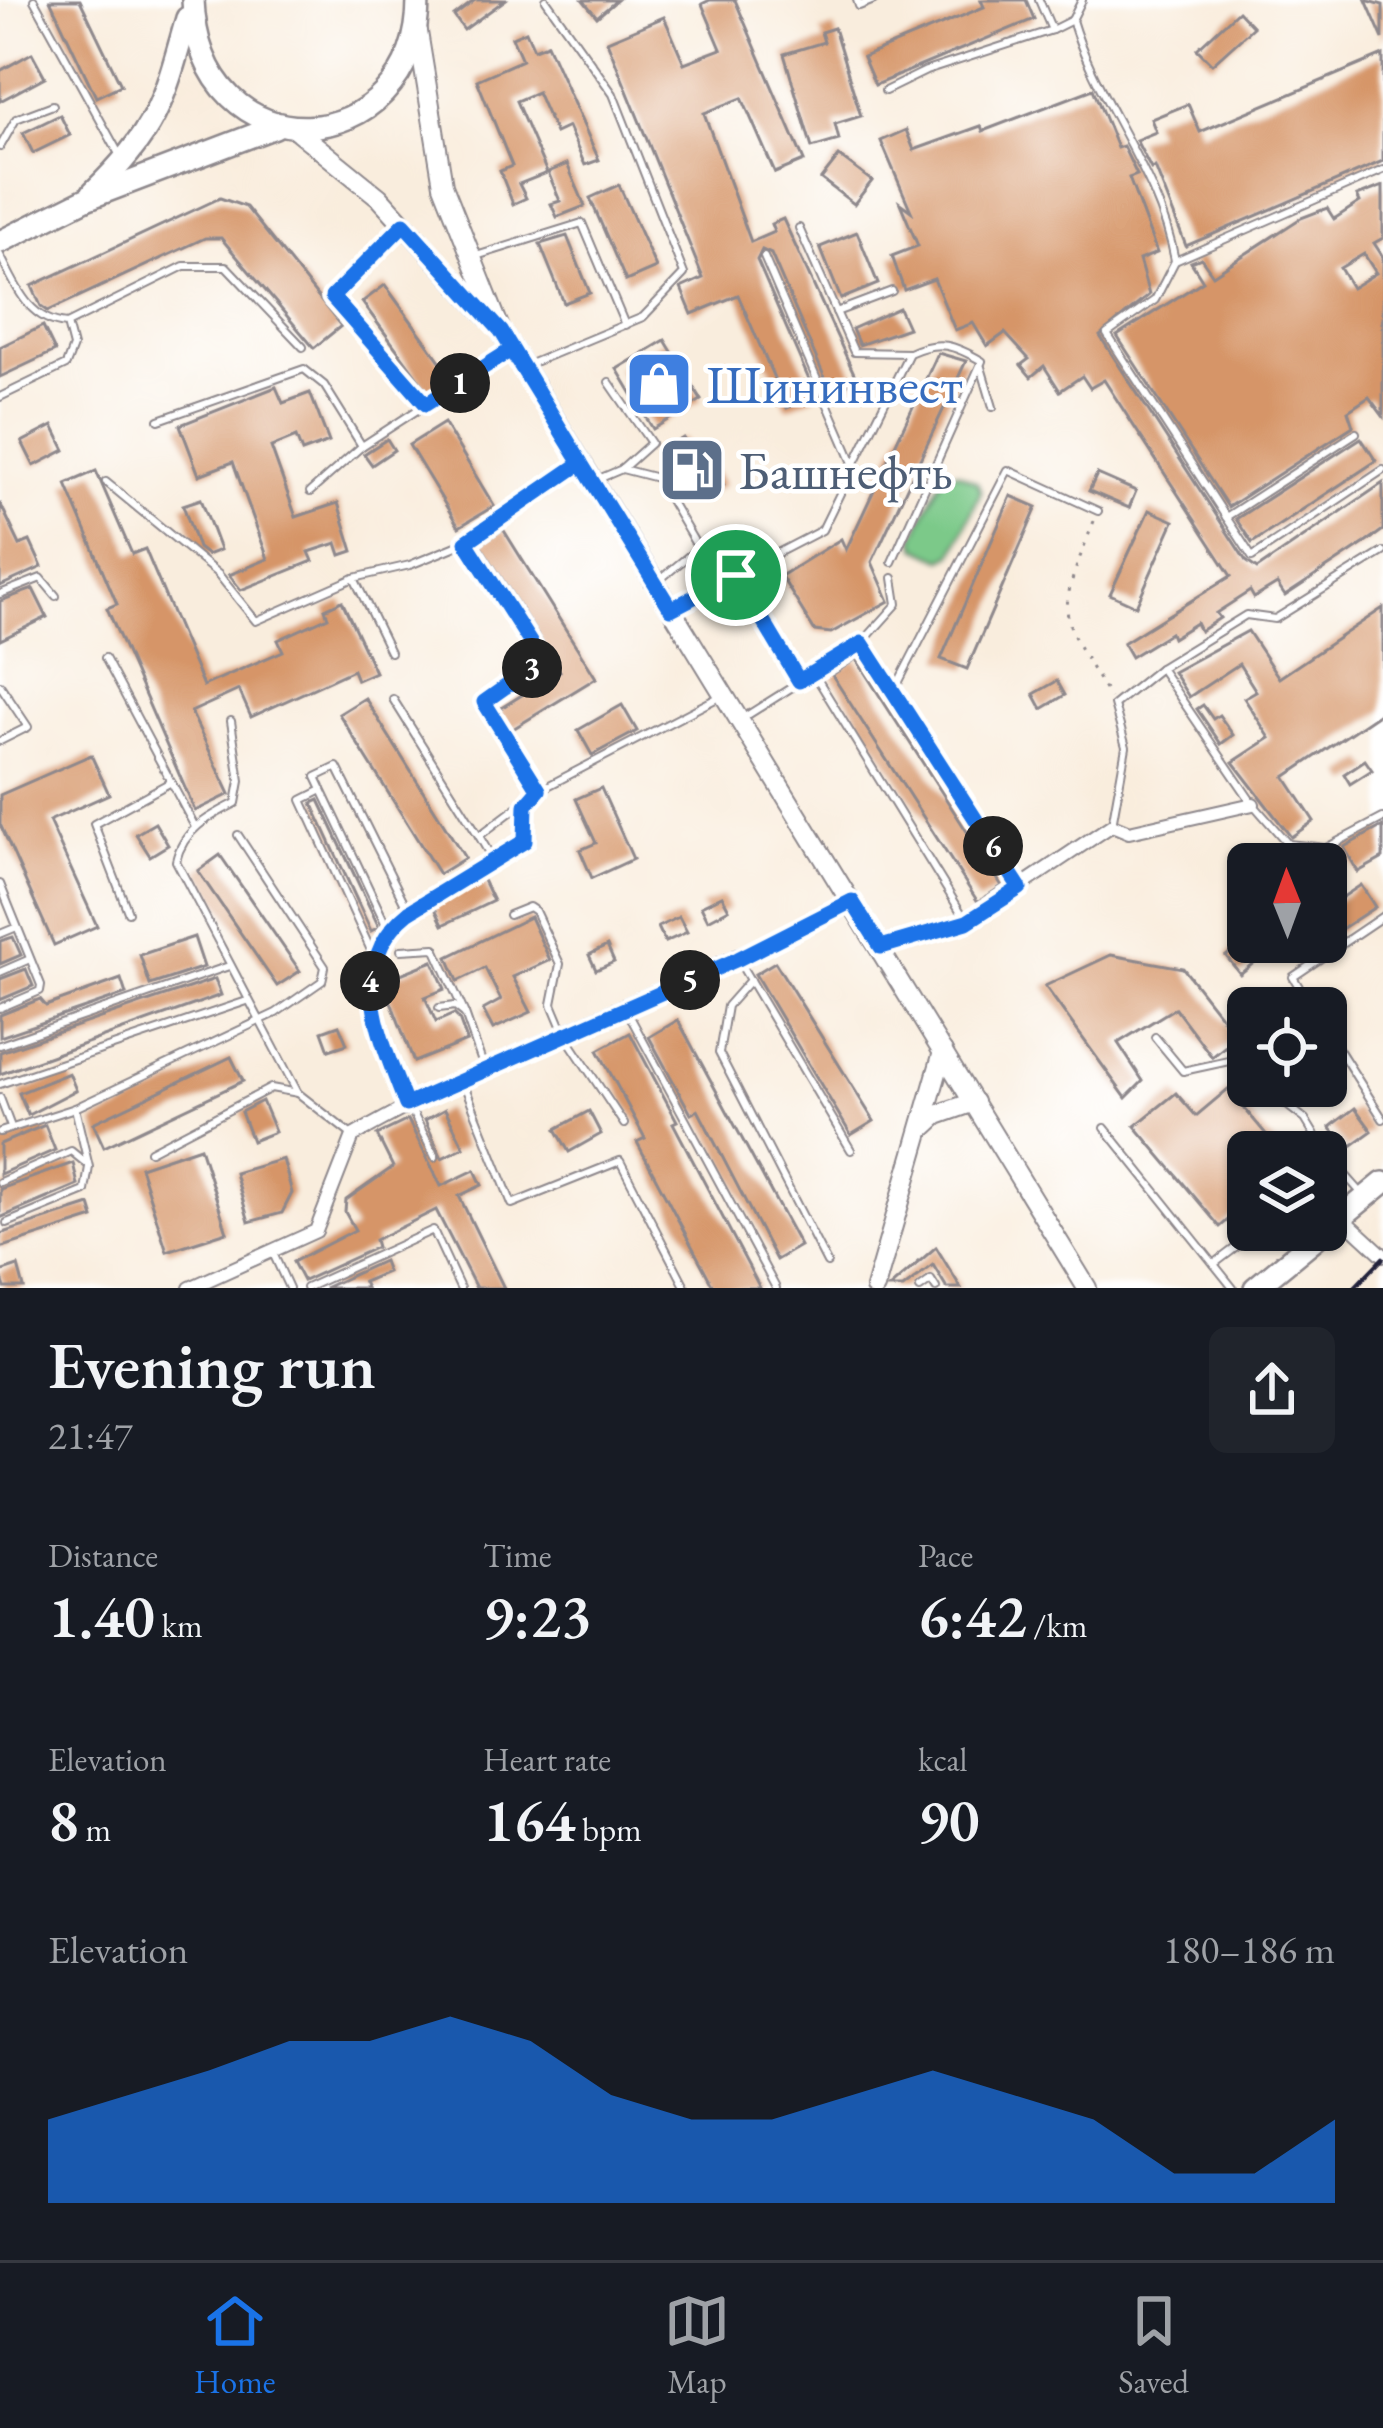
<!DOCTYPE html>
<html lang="en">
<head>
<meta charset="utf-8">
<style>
  body { margin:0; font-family:"EB Garamond",serif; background:#20242c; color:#f1f3f6; height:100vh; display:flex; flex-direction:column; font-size:45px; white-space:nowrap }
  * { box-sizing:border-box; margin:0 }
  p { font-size:39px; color:#9ea1a6 }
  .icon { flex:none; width:66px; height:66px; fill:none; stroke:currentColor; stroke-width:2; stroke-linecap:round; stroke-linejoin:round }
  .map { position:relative; height:1288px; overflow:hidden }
  .panel { display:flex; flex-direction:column; background:#171b24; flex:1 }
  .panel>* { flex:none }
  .needle { width:78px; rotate:359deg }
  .tools { position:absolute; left:1227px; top:843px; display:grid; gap:24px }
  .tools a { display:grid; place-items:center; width:120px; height:120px; border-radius:18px; background:#171b24; box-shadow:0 3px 9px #0004; font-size:60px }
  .pin { position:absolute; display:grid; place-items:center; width:102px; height:102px; color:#fff; margin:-51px; border:6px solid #fff; border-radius:50%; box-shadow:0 3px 12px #0007 }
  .km { position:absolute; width:60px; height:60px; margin:-30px; border-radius:50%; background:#222; color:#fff; font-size:33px; line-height:60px; text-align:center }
  .round { display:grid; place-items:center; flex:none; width:126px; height:126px; border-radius:18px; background:#20242c }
  .headline { display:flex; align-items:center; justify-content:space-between; height:204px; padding:0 48px }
  h1 { font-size:66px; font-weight:600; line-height:90px }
  .stats { display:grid; grid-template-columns:repeat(3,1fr); gap:18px; height:204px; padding:12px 48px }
  .stats div { display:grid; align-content:center }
  .stats b { font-size:60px; font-weight:600 }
  .stats small { font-size:33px; font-weight:400 }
  .stats p { font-size:33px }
  .chart { height:336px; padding:24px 48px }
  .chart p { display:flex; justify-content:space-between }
  .chart svg { width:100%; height:216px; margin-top:12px; fill:#1a73e8; opacity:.7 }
  .tabs { display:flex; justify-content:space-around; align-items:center; height:168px; border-top:3px solid #363941; background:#171b24; font-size:33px; color:#9ea1a6 }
  .tabs a { display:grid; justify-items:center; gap:6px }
  .tabs .active { color:#1a73e8 }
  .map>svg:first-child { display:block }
</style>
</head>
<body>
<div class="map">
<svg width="1383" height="1288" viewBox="0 0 1383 1288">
  <rect width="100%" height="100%" fill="#fff"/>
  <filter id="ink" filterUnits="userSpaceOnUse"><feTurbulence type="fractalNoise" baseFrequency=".00833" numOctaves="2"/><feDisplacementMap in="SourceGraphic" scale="24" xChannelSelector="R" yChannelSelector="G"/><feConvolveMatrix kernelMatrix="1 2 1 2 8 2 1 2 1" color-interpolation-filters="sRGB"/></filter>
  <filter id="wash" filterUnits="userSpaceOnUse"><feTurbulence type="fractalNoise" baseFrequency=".004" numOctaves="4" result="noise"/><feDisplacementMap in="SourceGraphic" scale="48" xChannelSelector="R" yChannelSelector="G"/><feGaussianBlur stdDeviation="2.7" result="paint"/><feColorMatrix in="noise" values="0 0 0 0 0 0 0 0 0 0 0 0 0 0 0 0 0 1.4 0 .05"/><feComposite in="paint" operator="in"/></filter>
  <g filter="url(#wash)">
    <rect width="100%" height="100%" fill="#f9eddd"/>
    <!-- green -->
    <path fill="#7bc989" stroke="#4e7662" stroke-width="3" d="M957,472L977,482L981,491L953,554L943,559L917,547L914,537L943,475Z"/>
    <g id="blocks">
      <!-- building -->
      <g fill="#d69567" fill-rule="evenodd">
        <path d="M50,0H80L121,85L96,97Z"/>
        <path d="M475,0H505L464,30L454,16Z"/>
        <path d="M583,0H617L597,17Z"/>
        <path d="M710,0H735L804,161L775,173L742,98L704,113L751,242L774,232L771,224L783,219L857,380L831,392L771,254L762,250L757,260L816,396L787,408L738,295L692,314L681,288L703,278L607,41L664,17L684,63L721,49L702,4Z"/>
        <path d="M981,0H1026L1034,19L875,85L863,57L984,7Z"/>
        <path d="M1366,0L1383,5V39Z"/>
        <path d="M1238,11L1253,27L1212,64L1197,49Z"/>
        <path d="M834,28L861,116L835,124L839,140L812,148L784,54L824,42L821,32Z"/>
        <path d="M526,31L534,49L547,44L599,160L585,165L568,127L555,133L537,92L516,101L547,173L519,184L526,198L513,204L500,171L512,166L477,80L522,60L512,37Z"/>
        <path d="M32,53L45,77L0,101V71Z"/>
        <path d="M1383,55V161L1186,246L1155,167L1151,169L1136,140L1156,132L1151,119L1188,104L1200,132Z"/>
        <path d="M1093,89L1117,148L1123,146L1137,175L1129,178L1157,253L1139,260L1149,295L1100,336L1246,561L1257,569L1383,483V530L1368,541L1285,596L1277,584L1254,598L1250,591L1216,613L1220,618L1200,631L1196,623L1172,638L1170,633L1131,657L1123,643L1231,576L1104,380L1090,388L1082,376L1060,391L1044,366L1031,377L1021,365L1029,359L1005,333L987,346L973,323L955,330L934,279L904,290L892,256L918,246L900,203L911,211L881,141L906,130L914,150L981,126L983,131Z"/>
        <path d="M60,115L70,135L33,153L23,133Z"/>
        <path d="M839,156L872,181L854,204L821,179Z"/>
        <path d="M567,164L585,206L557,217L551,204L560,201L548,172Z"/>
        <path d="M619,185L656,268L626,281L590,198Z"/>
        <path d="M1383,186V238L1374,243L1383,257V416L1369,397L1348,411L1353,426L1228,507L1117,336L1203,281L1191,262L1201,258L1213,275L1301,218L1327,208L1334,219L1360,202L1357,196ZM1364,254L1376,273L1352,288L1340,268Z"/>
        <path d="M220,198L246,207L341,326L314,348L221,238H205L48,311L41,306L32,286Z"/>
        <path d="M857,232L878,284L841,299L820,247Z"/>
        <path d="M567,236L590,293L564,303L540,244Z"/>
        <path d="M385,285L451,376L429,393L362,302Z"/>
        <path d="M899,308L908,328L859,345L852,329Z"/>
        <path d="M43,326L55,351L0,377V347Z"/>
        <path d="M665,340L701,400L653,429L617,369Z"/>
        <path d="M938,353L966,361L872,562L889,601L831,633L815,631L781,576L841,539L846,550Z"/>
        <path d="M276,387L283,403L310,393L329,442L302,452L296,437L271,447L296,517L338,503L353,551L341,555L337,543L309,552L313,561L241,590L229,575L268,559L233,462L199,475L180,425Z"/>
        <path d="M444,423L494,506L459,527L409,445Z"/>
        <path d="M53,426L65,450L34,466L22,442Z"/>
        <path d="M683,438L699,463L707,458L724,485L697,502L665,449Z"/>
        <path d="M1361,438L1376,461L1252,543L1236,519Z"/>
        <path d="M387,439L394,450L372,465L364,454Z"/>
        <path d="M96,471L132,554L145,549L203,686L283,651L278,640L328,617L325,609L342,601L375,672L357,680L353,670L251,717L239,690L191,712L230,794L195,811L107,608L117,604L66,484Z"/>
        <path d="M1097,474L1136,491L1129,508L1089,491Z"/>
        <path d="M1011,496L1037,507L967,669L941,659Z"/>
        <path d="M201,499L220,550L207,555L198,548L183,505Z"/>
        <path d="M0,503L20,545L30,541L42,567L0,586Z"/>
        <path d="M1149,510L1174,521L1136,606L1110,594Z"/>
        <path d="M503,529L596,678L511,730L498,710L560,671L480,544Z"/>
        <path d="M33,589L47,617L0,640V601Z"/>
        <path d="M1383,608V711L1285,777L1314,821L1291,837L1233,762L1270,738L1244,698L1256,691L1239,664L1189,697L1173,672L1248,631L1279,678Z"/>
        <path d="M856,659L1002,886L978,902L832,675Z"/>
        <path d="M1057,681L1065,695L1042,709L1034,694Z"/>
        <path d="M365,698L465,858L439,874L339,714Z"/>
        <path d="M622,705L637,731L592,755L578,730Z"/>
        <path d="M1203,705L1213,719L1219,715L1233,735L1221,744L1197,709Z"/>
        <path d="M91,755L109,794L49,821L97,926L54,945L0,824V795Z"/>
        <path d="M1365,760L1372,770L1350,784L1344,774Z"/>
        <path d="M601,788L633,859L592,878L580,850L596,843L576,799Z"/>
        <path d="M319,800L379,927L371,931L312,803Z"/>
        <path d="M155,823L168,845L150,856L136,834Z"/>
        <path d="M1383,826V858L1358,872L1344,847Z"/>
        <path d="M220,855L300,971L277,986L198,871Z"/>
        <path d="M481,876L493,901L443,925L431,900Z"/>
        <path d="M1361,885L1375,907L1326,939V908Z"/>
        <path d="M722,896L729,909L708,920L701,906Z"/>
        <path d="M530,917L550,960L513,977L531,1012L493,1029L483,1010L501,1000L485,968L458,981L448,957Z"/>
        <path d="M679,917L687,932L665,942L658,927Z"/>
        <path d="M13,937L21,955L0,964V941Z"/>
        <path d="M194,937L204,967L150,985L140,955Z"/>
        <path d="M1244,942H1280L1240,974L1226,956Z"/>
        <path d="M607,946L614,962L596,970L589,955Z"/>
        <path d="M1111,955L1183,968L1237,1037L1212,1057L1175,1008L1118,1043L1143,1081L1126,1098L1045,986Z"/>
        <path d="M433,961L445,989L425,997L436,1022L454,1014L459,1019L467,1041L414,1062L383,981Z"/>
        <path d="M775,962L874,1121L851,1135L755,974Z"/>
        <path d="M26,969L33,986L0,1000V979Z"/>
        <path d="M121,979L126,994L0,1037V1015L40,999L46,1006Z"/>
        <path d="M215,979L221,995L0,1074V1052Z"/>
        <path d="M678,1020L800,1246L776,1260L698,1110L691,1114L649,1037Z"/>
        <path d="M339,1025L347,1044L329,1050L322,1031Z"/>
        <path d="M630,1033L677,1121L673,1123L760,1288H714L637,1142L645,1138L598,1050Z"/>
        <path d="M231,1057L243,1081L104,1147L93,1123Z"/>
        <path d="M69,1073L76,1090L28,1115L19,1093Z"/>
        <path d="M1228,1089L1281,1152H1248V1203L1220,1227L1135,1126L1176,1093L1196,1116Z"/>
        <path d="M262,1101L275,1132L252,1141L241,1112Z"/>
        <path d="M1355,1108L1372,1131L1347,1149L1330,1127Z"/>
        <path d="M445,1109L464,1147L442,1158L425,1120Z"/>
        <path d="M589,1111L601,1134L569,1152L556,1129Z"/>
        <path d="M408,1120L441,1186L475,1170L482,1185L459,1196L504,1288H476L436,1210L375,1240L377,1247L303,1281L293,1262L355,1230L345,1212L346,1200L393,1167L377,1135Z"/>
        <path d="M45,1125L55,1150L0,1174V1144Z"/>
        <path d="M200,1147L227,1232L167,1251L140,1167Z"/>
        <path d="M283,1159L292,1193L282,1213L249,1222L235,1173Z"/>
        <path d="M73,1163L78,1185L0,1218V1189Z"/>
        <path d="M90,1205L94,1218L0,1248V1234Z"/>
        <path d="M936,1247L961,1288H947L933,1265L903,1288H889Z"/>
        <path d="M383,1261L387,1272L363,1282L366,1288H324Z"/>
        <path d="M18,1266L24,1288H5L0,1272Z"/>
      </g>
    </g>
  </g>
  <g filter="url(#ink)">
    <use href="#blocks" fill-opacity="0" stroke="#8e888c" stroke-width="3"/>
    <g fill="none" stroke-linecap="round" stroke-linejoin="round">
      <defs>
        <g id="lane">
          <path d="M34,0L119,154"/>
          <path d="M857,0L859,6L874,0"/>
          <path d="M1072,20C1096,101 1160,174 1175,261L1155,300L1107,334L1252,557L1383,470"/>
          <path d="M1052,30L1072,20L1082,0"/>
          <path d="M885,91L926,71L1052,30L1039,0"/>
          <path d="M0,147L16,119L53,105"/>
          <path d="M401,226L332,297L426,404"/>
          <path d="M799,228L854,352L909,353"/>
          <path d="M0,255C16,287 29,321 67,324"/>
          <path d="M473,257L582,223L625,325"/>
          <path d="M764,257L853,463"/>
          <path d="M1175,261L1383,170"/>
          <path d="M836,312L892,291"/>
          <path d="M525,366L643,317L684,274L613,94L546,0"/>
          <path d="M981,367L993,407"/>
          <path d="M0,397L66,365L73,347L67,324L184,266H226L303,347"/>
          <path d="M159,420L304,369L324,385L362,446L508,351"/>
          <path d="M622,469L657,478L698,548L657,582"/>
          <path d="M596,480L622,469L651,443L609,382"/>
          <path d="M106,482L218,574L256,621L354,578L410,565L466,542L577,466"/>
          <path d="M310,492L362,446"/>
          <path d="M1226,517L1356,433"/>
          <path d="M467,544L542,661L484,702L540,790"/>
          <path d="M1383,552L1275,619L1246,615L1160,668L1253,804L1288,844L1326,848L1383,818"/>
          <path d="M736,576L799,681"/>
          <path d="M354,578L390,652"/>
          <path d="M0,594L41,578L56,596"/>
          <path d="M674,607L822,530L909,353C939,339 954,345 982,361L892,562"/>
          <path d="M862,643L897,604L893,578"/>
          <path d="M105,658L195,827"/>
          <path d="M813,672L967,922"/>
          <path d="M0,685L28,727L0,741"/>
          <path d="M894,691L1008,470L1098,511"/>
          <path d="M393,699L479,836L540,790L721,696"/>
          <path d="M743,718L862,643L1020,887"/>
          <path d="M231,721L240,781L236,803C208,817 183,830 176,861L298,1093L353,1136"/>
          <path d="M322,790L302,800L374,957"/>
          <path d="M1112,825L1126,747L1114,705L1160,668"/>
          <path d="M479,836L493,860L525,841L526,805"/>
          <path d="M0,884L41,985L40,991L0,1008"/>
          <path d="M128,912L94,824L171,782"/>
          <path d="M509,915L529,907L535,911L560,964L552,1004L565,1035L624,1124"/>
          <path d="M389,931L316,777L337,767L409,912C328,976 401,1086 435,1157"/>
          <path d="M0,934L17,927"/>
          <path d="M401,950L435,948L465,1014"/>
          <path d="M738,960L851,1150"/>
          <path d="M0,972L30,959"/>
          <path d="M750,980L727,1006L719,1053L827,1263"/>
          <path d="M439,1008L455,1006L465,1014L483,1065"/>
          <path d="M1312,1008L1293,977L1383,916"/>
          <path d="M626,1009L776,1288"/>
          <path d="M1326,1029L1383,1119"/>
          <path d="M1155,1037L1183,1071L1229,1061L1248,1076"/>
          <path d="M0,1045L229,966"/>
          <path d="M463,1082L512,1204L620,1161L686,1288"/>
          <path d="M0,1084L247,1001"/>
          <path d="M1262,1086L1305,1119L1325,1152"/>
          <path d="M0,1098L11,1127"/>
          <path d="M1105,1128L1233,1288"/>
          <path d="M0,1132L75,1108L276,1013L322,981L325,967L238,835"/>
          <path d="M150,1151L271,1088L298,1093"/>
          <path d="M1326,1153L1364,1196"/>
          <path d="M0,1182L71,1151L87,1164"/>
          <path d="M7,1223L85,1191L89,1167L75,1108"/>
          <path d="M272,1251L289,1288"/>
          <path d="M1214,1264L1259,1230"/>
          <path d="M306,1288L433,1230L460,1288"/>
          <path d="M920,1288L931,1280L936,1288"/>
        </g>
        <g id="street">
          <path d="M881,947L967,922L1112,825L1129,832L1253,804"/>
          <path d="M1344,1219L1383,1255"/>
          <path d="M190,1288L316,1231L353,1136C512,1045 689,985 852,901"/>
        </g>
        <g id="secondary">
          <path d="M418,32L443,185L501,331L1087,1288"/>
          <path d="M295,129L379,197L488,317"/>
          <path d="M922,1129L937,1115L974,1102"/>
          <path d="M875,1288L943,1052"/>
        </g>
        <g id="primary">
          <path d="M193,0C199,176 418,162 418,0"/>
          <path d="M93,192C157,131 164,100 187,18"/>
          <path d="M0,242L86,199L275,127"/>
          <path d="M1255,1288L1383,1183"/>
        </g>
      </defs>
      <!-- lane casing -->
      <use href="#lane" stroke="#8e888c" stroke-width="10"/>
      <!-- street casing -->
      <use href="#street" stroke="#8e888c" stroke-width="16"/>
      <!-- secondary casing -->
      <use href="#secondary" stroke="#8e888c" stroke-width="22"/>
      <!-- primary casing -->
      <use href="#primary" stroke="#8e888c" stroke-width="26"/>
      <!-- path -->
      <g stroke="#8e888c" stroke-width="3" stroke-dasharray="3 9" stroke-linecap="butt">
        <path d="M1094,521C1056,619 1056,609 1110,698"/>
        <path d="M416,908L484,866"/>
      </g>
      <!-- lane -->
      <use href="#lane" stroke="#fff" stroke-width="6"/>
      <!-- street -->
      <use href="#street" stroke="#fff" stroke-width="12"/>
      <!-- secondary -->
      <use href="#secondary" stroke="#fff" stroke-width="18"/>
      <!-- primary -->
      <use href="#primary" stroke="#fff" stroke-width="21"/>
      <!-- rail -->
      <path stroke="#22223b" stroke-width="4.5" d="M1354,1288L1383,1258"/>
    </g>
  </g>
  <g fill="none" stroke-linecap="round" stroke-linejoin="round" filter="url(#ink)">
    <defs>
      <path id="route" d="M736,575L671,609L511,350L426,404L332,297L404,224L501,331L581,463L466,542L542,661L484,702L539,790L526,805L525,841L409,912C343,965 382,1040 406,1105L738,959L852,901L881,947L967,922L1020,888L862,643L799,681L736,575"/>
    </defs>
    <!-- route casing -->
    <use href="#route" stroke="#fff" stroke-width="24"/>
    <!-- route -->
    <use href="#route" stroke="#1a73e8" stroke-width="15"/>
  </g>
  <!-- icons -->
  <defs>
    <symbol id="shop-square" viewBox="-11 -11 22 22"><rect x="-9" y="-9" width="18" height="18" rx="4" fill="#3f7fe0" stroke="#fff"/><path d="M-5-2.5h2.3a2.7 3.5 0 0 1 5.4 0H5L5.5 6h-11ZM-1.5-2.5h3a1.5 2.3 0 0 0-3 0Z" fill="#fff"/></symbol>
    <symbol id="fuel-square" viewBox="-11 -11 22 22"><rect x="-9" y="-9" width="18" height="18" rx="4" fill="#5c6f8a" stroke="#fff"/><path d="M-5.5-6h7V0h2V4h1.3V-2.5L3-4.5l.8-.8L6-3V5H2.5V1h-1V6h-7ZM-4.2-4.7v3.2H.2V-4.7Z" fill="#fff"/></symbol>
  </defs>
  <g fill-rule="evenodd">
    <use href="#shop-square" x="621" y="346" width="76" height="76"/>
    <use href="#fuel-square" x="654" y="432" width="76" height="76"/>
  </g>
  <g text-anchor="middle" stroke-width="9" stroke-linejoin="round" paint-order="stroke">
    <!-- shop labels -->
    <g font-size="54" fill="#366cbe" stroke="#fff" text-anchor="start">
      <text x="706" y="403">Шининвест</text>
    </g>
    <!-- service labels -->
    <g font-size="54" fill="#4e5e75" stroke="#fff" text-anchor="start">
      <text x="738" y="489">Башнефть</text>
    </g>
  </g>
</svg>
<div class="tools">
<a><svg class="needle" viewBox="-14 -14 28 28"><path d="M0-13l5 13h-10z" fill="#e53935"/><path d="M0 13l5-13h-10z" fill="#9ea1a6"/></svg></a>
<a><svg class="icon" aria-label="locate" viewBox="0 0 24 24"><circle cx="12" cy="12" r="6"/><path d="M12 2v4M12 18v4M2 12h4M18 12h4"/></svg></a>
<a><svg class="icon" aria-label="layers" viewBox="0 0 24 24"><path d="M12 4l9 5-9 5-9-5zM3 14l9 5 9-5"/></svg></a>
</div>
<div class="pin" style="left:736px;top:575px;background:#1e9e55"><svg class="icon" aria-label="arrive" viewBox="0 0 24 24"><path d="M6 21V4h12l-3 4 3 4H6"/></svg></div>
<b class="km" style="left:460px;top:383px">1</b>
<b class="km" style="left:532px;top:668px">3</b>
<b class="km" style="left:370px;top:981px">4</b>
<b class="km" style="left:690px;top:980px">5</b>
<b class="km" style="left:993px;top:846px">6</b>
</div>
<section class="panel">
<div class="headline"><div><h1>Evening run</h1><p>21:47</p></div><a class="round"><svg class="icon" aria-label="share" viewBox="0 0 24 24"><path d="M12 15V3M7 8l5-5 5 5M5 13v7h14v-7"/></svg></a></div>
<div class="stats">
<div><p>Distance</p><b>1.40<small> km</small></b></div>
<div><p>Time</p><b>9:23</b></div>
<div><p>Pace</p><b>6:42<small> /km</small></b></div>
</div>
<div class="stats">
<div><p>Elevation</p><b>8<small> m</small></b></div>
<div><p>Heart rate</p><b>164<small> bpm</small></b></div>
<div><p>kcal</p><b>90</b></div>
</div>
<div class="chart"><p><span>Elevation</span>180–186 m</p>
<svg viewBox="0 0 160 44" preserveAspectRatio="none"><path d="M0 44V27L10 22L20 17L30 11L40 11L50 6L60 11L70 22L80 27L90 27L100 22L110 17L120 22L130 27L140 38L150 38L160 27V44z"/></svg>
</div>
</section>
<nav class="tabs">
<a class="active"><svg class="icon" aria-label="home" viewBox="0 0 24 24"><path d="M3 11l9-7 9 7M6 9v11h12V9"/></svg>Home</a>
<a><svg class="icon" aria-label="map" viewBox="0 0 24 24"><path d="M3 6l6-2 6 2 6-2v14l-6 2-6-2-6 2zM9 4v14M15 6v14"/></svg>Map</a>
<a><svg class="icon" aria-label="saved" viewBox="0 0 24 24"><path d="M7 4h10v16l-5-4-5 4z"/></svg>Saved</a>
</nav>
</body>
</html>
